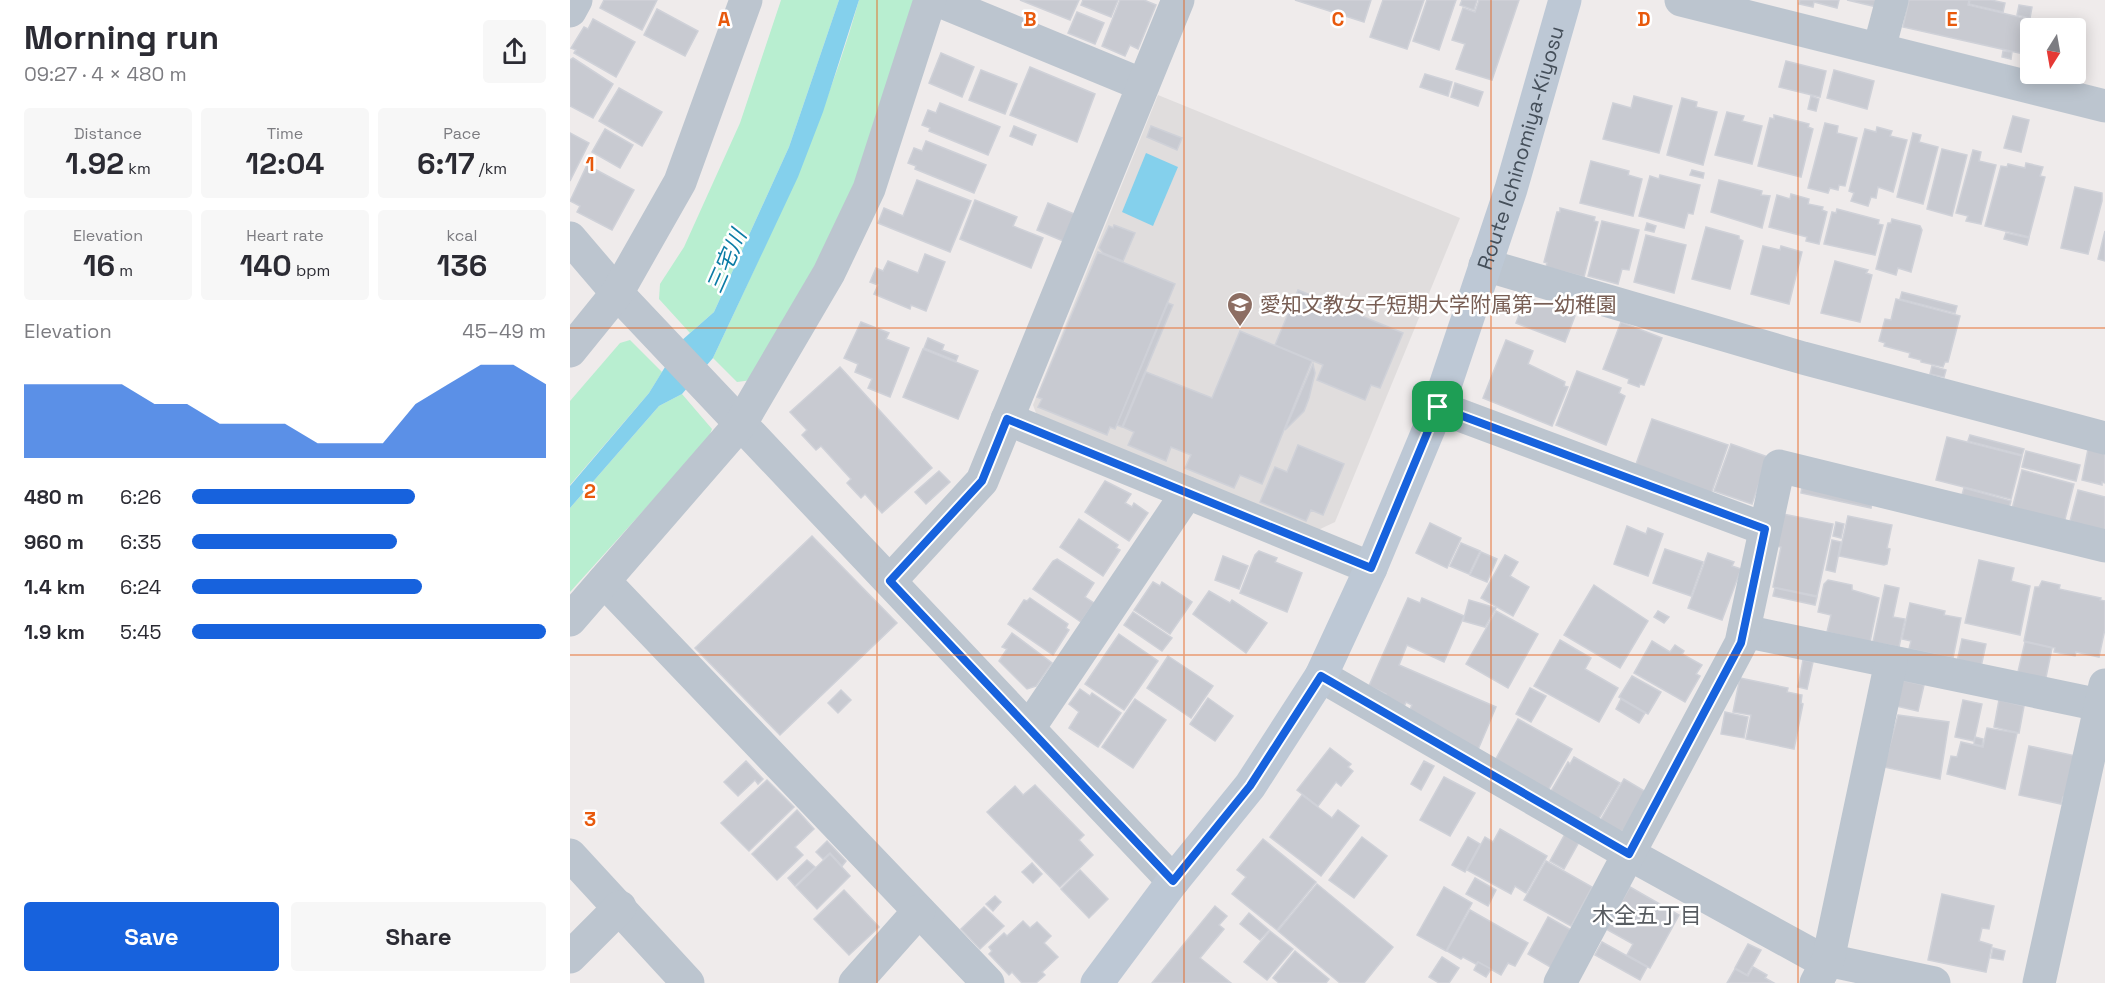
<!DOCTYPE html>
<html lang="en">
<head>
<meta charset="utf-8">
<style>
  body { margin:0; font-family:"Space Grotesk","Noto Sans JP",sans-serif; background:#f7f7f7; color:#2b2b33; height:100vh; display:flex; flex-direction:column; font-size:22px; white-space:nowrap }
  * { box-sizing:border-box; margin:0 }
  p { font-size:20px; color:#7c7c81 }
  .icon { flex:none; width:33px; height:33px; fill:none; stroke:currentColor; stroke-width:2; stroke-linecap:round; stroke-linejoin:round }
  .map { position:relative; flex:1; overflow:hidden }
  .panel { display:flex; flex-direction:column; background:#fff; width:570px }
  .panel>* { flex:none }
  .needle { width:39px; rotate:191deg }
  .controls { position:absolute; left:1450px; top:18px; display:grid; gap:12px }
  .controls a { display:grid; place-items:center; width:66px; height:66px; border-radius:6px; background:#fff; box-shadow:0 3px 15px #0003; font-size:30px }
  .pin { position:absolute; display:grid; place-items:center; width:51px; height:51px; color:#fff; margin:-26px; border-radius:12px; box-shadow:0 3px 9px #0006 }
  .round { display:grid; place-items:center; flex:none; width:63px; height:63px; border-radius:6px; background:#f7f7f7 }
  .head { display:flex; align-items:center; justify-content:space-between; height:102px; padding:0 24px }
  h1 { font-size:33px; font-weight:800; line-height:45px }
  .figures { display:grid; grid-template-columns:repeat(3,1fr); gap:9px; height:102px; padding:6px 24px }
  .figures div { display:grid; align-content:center; border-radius:6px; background:#f7f7f7; text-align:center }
  .figures b { font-size:30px; font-weight:800 }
  .figures small { font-size:16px; font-weight:400 }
  .figures p { font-size:16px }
  .chart { height:168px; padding:12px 24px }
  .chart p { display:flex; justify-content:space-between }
  .chart svg { width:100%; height:108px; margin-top:6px; fill:#1762dd; opacity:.7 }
  .button { display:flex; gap:12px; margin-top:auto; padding:12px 24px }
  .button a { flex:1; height:69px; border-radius:6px; background:#1762dd; color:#fff; font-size:24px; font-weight:800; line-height:69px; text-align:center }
  .button a+a { background:#f7f7f7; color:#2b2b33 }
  ul { padding:0 24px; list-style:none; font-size:20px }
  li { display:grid; grid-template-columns:96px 72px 1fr; align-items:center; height:45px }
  li i { height:15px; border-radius:8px; background:#1762dd }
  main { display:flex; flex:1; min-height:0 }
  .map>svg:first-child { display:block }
</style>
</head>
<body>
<main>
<section class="panel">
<div class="head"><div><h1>Morning run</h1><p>09:27 · 4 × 480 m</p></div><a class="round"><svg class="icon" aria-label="share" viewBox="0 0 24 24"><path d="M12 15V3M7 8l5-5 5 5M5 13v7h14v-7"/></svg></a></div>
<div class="figures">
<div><p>Distance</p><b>1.92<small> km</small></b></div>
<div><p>Time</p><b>12:04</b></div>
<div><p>Pace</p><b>6:17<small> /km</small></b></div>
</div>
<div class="figures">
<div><p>Elevation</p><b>16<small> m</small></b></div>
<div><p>Heart rate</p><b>140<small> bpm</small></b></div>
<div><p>kcal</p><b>136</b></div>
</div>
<div class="chart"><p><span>Elevation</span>45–49 m</p>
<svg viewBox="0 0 160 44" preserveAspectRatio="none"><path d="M0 44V14L10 14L20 14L30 14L40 22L50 22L60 30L70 30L80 30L90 38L100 38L110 38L120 22L130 14L140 6L150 6L160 14V44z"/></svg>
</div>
<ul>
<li><b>480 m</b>6:26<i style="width:63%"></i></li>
<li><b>960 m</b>6:35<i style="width:58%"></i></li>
<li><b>1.4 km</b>6:24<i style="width:65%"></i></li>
<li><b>1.9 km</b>5:45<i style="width:100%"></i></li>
</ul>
<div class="button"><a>Save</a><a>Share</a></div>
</section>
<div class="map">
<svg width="1535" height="983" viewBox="0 0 1535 983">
  <rect width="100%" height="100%" fill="#efebeb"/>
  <!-- education -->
  <path fill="#e0dddd" d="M588,95L890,218L765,522L746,531L469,421L463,405Z"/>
  <!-- green -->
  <g fill="#b8eed0">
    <path d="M211,0H269L219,147L144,312L120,333L89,299L90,284L114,247L170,123Z"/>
    <path d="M289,0H346L296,153L266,231L182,380L167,382L143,358C198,240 254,125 289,0Z"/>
    <path d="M60,340L92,372L79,393L0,485V401L50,343Z"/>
    <path d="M112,394L142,429L138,439L0,592V508L89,406Z"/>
  </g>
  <!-- water -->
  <g fill="#84d0ec">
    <path d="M269,0H289L253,112L228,177L143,358L112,394L89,406L0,508V486L79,393L111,341L144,312L219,147Z"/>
    <path d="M576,153L608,167L583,226L552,212Z"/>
  </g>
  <!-- building -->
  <g fill="#c8cad1" stroke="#cfd1d8" stroke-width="1.5">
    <path d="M34,0H87L72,30L30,8Z"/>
    <path d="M450,0H509L500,20Z"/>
    <path d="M513,0H548L541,17L511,5Z"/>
    <path d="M550,0H574L586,5L568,49L560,45L555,56L532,46Z"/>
    <path d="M725,0H801L794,22Z"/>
    <path d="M813,0H854L837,49L800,37Z"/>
    <path d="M857,0H886L869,50L843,41Z"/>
    <path d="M892,0H907L904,10L890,5Z"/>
    <path d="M909,0H949L922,80L886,69L895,44L882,40L893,8L905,12Z"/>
    <path d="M1230,0H1269L1267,8L1244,2L1243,7L1229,4Z"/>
    <path d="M1277,0H1309L1307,7Z"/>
    <path d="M1339,0H1399L1398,5L1462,20L1454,54L1333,27Z"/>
    <path d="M1400,0H1421L1435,3L1433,12L1399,4Z"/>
    <path d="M1449,5L1462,7L1460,18L1447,15Z"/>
    <path d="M87,9L128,31L115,56L74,35Z"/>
    <path d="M507,12L534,23L525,44L498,33Z"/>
    <path d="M23,19L65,42L46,77L4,53L6,50L1,48L14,27L18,29Z"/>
    <path d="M1433,51L1442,52L1441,59L1432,57Z"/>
    <path d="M371,53L404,67L392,97L359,83Z"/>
    <path d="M3,58L43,84L23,118L0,106V60Z"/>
    <path d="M1216,61L1256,71L1250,97L1209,87Z"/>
    <path d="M460,67L525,94L507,142L440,115Z"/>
    <path d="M411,70L447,84L435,114L399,100Z"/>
    <path d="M1264,70L1304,81L1297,109L1257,98Z"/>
    <path d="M855,74L882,82L878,96L850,87Z"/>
    <path d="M885,83L913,92L908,106L881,97Z"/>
    <path d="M49,88L92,112L72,146L29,121Z"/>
    <path d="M1064,96L1102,106L1089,153L1033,139L1043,103L1061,108Z"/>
    <path d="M1241,96L1249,99L1246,111L1238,109Z"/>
    <path d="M1112,98L1127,102L1126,107L1147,112L1133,165L1097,155Z"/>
    <path d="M370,103L430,127L418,155L359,131L360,128L352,125L358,110L366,113Z"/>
    <path d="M1157,112L1174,116L1172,121L1192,126L1182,164L1145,155Z"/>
    <path d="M1204,115L1239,124L1238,127L1243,129L1231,177L1188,166L1200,118L1204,119Z"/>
    <path d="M1443,116L1459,120L1451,152L1434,148Z"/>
    <path d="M1255,123L1268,126L1267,133L1287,138L1275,186L1269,185L1268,190L1260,188L1258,193L1238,188Z"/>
    <path d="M444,126L466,135L462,145L440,136Z"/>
    <path d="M581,126L612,138L607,150L577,137Z"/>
    <path d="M1307,127L1322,131L1320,136L1337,140L1323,192L1308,187L1306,198L1301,197L1298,206L1281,201L1284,193L1279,191L1295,129L1306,132Z"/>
    <path d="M35,129L63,145L50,168L22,152Z"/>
    <path d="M0,133L19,143L0,181Z"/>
    <path d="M1343,133L1351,135L1349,142L1368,147L1353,204L1327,197Z"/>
    <path d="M356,141L416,165L404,193L345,169L346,166L338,163L344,148L352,151Z"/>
    <path d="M1372,149L1397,155L1382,216L1357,209Z"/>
    <path d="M1403,150L1411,152L1409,161L1426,165L1411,224L1396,221L1398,216L1386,213Z"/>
    <path d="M1021,161L1059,171L1058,175L1072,179L1063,216L1010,203Z"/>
    <path d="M1456,163L1473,167L1470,176L1475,177L1459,237L1415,226L1431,166L1437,167L1438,164L1455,168Z"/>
    <path d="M17,165L64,190L42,230L7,212L10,206L0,201Z"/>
    <path d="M1122,170L1134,173L1133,178L1120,175Z"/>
    <path d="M1090,175L1130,185L1123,214L1118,213L1114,228L1069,216L1080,176L1089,179Z"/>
    <path d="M347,180L401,201L380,252L308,223L314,208L333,216Z"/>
    <path d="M1149,180L1192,191L1191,195L1200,196L1192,228L1141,212Z"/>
    <path d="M1505,187L1532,193V201L1518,254L1491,248Z"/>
    <path d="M1221,194L1239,199L1238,204L1253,207L1252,210L1257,212L1249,244L1236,241L1237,237L1199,227L1207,195L1220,199Z"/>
    <path d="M405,200L447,217L443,226L473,238L461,268L390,239Z"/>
    <path d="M478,203L504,214L493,241L467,230Z"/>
    <path d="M990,208L1025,217L1024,221L1028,222L1014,277L976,267L977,263L974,262L987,212H990Z"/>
    <path d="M1267,209L1309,220L1308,224L1313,225L1305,255L1254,244L1262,212L1266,213Z"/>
    <path d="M1322,219L1350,226L1352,230L1341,272L1328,268L1326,275L1306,269L1318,223H1321Z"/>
    <path d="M1032,221L1069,230L1059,270L1052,269L1048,284L1018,276Z"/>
    <path d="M1077,223L1086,226L1084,232L1075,230Z"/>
    <path d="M544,225L565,233L553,261L533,253L529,248L539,226L543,228Z"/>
    <path d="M1136,227L1169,236V239L1173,241L1160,289L1122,279Z"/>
    <path d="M1535,231V261L1528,259Z"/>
    <path d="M1436,233L1459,238L1457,245L1434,239Z"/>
    <path d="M1076,235L1116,245L1104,293L1064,282Z"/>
    <path d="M1193,246L1210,250L1211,246L1232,252L1219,304L1181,294Z"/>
    <path d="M528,252L605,284L545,429L540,427L537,435L468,407L472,399L467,397Z"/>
    <path d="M355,254L375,262L356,311L341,305L340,309L304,294L308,285L300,282L306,268L313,271L318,261L348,273Z"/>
    <path d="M1265,261L1298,270L1296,273L1302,275L1290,322L1251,313Z"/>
    <path d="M728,290L833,333L810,388L801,385L795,400L747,380L753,365L705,345Z"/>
    <path d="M1332,292L1387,306L1385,313L1330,299Z"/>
    <path d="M956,297L1005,316L995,342L946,323Z"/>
    <path d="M1326,299L1390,316L1378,362H1375L1373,367L1351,362V360L1339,357L1340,353L1314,346L1315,343L1309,341L1315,319L1321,320Z"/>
    <path d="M598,303L603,305L552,427L547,425Z"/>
    <path d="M291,322L319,333L316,339L339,348L320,397L298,388L302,379L285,372L288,364L274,358Z"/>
    <path d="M1051,322L1092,338L1074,385L1070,384L1069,387L1058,383L1059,379L1033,369Z"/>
    <path d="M670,331L742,361L692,484L670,475L664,488L615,468L621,455L601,447L596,461L558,445L564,432L553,427L576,372L642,398Z"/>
    <path d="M358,338L374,345L372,350L388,356L386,361L354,348Z"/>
    <path d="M936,340L963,351L958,364L995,382L994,386L998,387L982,426L913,398Z"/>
    <path d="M353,349L408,371L388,419L333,397Z"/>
    <path d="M743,364L745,373L739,398L734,411L715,430Z"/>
    <path d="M1362,366L1376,370L1374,377L1360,374Z"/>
    <path d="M270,367L362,468L312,513L295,494L291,498L277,483L281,479L251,446L246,450L232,435L237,430L220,412Z"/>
    <path d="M1007,371L1051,388L1049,393L1055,396L1036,445L986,425Z"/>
    <path d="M1082,419L1158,445L1141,494L1065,467Z"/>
    <path d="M1400,435L1454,449L1452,455L1398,441Z"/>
    <path d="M1377,437L1452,456L1441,499L1366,480Z"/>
    <path d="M1161,444L1198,457L1182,504L1144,491Z"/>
    <path d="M1519,444L1535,448V483L1532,482V485L1512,480Z"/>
    <path d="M728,445L774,464L753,515L741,510L736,521L690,502L705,467L717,472Z"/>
    <path d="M1456,451L1510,465L1506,481L1452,467Z"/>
    <path d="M1452,470L1504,484L1493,527L1441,513Z"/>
    <path d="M369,471L380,482L356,504L345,492Z"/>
    <path d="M535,481L561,494L555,503L562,507L564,503L578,513L559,541L515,512Z"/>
    <path d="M1233,482L1303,497L1301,508L1231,493Z"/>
    <path d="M1394,488L1441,501L1437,514L1390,502Z"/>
    <path d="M1508,490L1535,497V533L1499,525Z"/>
    <path d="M1213,514L1263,524L1247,596L1203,587L1211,547L1206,546Z"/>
    <path d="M1278,516L1322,525L1317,548L1320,549L1317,564L1314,565L1269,556Z"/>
    <path d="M509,519L548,545L546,548L550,550L533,576L490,547Z"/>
    <path d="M1266,522L1274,524L1271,538L1263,536Z"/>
    <path d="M860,523L891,538L877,568L846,553Z"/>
    <path d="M1057,526L1076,534L1078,528L1093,534L1078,576L1044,564Z"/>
    <path d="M242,536L327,623L210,735L125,648Z"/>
    <path d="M1262,540L1271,542L1265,572L1256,570Z"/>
    <path d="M891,543L910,551L899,574L880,566Z"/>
    <path d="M1095,549L1133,562L1121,596L1083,583Z"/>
    <path d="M689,551L707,558L705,562L732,573L717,612L670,593L685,555Z"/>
    <path d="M911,552L927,559L917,582L900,575Z"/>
    <path d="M1138,553L1164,562L1162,566L1171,569L1152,620L1118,608Z"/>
    <path d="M935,555L948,562L940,576L959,587L943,616L911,598Z"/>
    <path d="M653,556L678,566L669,589L645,580Z"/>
    <path d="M487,559L524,583L515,597L524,603L511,622L463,589L483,561Z"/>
    <path d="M1409,560L1444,568L1441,581L1460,586L1450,635L1395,623Z"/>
    <path d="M1258,580L1282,585V590L1309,598L1300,642L1257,632L1261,615L1248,612L1254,584Z"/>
    <path d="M1472,581L1490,585L1489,589L1531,598L1530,600L1535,601V629L1529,657L1506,652L1505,656L1484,652L1485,648L1454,641L1465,587H1469Z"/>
    <path d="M583,582L590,586L592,582L622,602L600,634L564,610Z"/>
    <path d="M1024,585L1078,621L1050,668L994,635Z"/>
    <path d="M1315,585L1329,588L1323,617L1335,619L1329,647L1303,642Z"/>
    <path d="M1205,588L1247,597L1245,605L1203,596Z"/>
    <path d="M639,591L660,603L662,600L697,623L676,653L623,614Z"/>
    <path d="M460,598L498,624L496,628L499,630L483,655L438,624L454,600L457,601Z"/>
    <path d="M838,598L850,603L852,598L894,616L874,662L837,645L829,665L926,707L907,752L838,714L842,705L836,702L834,707L814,699L816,694L799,686Z"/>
    <path d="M899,600L926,608L915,627L893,621Z"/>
    <path d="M1340,603L1375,611L1374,615L1391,618L1383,658L1339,649L1341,641L1332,639Z"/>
    <path d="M926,611L968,634L938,688L896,664Z"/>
    <path d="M1088,611L1099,617L1094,623L1084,617Z"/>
    <path d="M563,612L602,638L592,651L554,625Z"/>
    <path d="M442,633L482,663L466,686L457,689L429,661L437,649L432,647Z"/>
    <path d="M549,634L588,661L554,710L515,684Z"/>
    <path d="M1392,639L1416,644L1411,667L1387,662Z"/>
    <path d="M990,640L1021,658L1015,669L1048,688L1029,722L964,686Z"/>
    <path d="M1082,641L1100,652L1105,645L1114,651L1112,654L1132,665L1126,674L1130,676L1115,702L1064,673Z"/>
    <path d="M1455,642L1482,648L1475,682L1447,676Z"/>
    <path d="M598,656L643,686L621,718L577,688Z"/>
    <path d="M1233,660L1243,662L1237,689L1228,687Z"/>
    <path d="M1062,676L1091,692L1078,714L1049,697Z"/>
    <path d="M1170,678L1218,688L1217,692L1232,695L1231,703L1233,704L1224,749L1176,739L1181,715L1163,712Z"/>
    <path d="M1331,680L1354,685L1348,711L1326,706Z"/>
    <path d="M960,688L976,696L961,722L946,714Z"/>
    <path d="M510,689L520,696L522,693L551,713L528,747L499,728L509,712L499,704Z"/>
    <path d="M271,690L281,700L268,713L258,703Z"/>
    <path d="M638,698L663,716L645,741L620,724Z"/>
    <path d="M565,699L596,720L563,768L532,747Z"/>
    <path d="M1051,699L1075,713L1069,723L1046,709Z"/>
    <path d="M1393,700L1412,704L1404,741L1385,737Z"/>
    <path d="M1429,700L1454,706L1449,733L1424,727Z"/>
    <path d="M1155,712L1178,717L1174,738L1151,734Z"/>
    <path d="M1328,715L1379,722L1370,779L1314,767Z"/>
    <path d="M948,719L1002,749L976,794L923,764Z"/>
    <path d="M1417,728L1447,733L1435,789L1377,774L1381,756L1387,757L1391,742L1413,747Z"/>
    <path d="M1405,737L1413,739L1412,746L1404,744Z"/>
    <path d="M1459,746L1506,756L1497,798L1493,797L1491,804L1449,795Z"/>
    <path d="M760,748L781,764L778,767L783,771L771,786L766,782L748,806L727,790Z"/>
    <path d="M1004,757L1050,783L1028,820L980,793L998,762L1000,764Z"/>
    <path d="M176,761L193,779L188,784L185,780L168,796L154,782Z"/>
    <path d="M854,761L864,766L851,790L841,784Z"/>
    <path d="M874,777L905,793L880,836L850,820Z"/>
    <path d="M1054,779L1076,792L1054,830L1048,833L1029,823Z"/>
    <path d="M197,780L224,807L179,851L151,823Z"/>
    <path d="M465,785L514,835L509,840L523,855L490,887L417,812L445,786L453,795Z"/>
    <path d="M732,795L762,818L768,810L789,826L751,876L700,837Z"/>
    <path d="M227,810L244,829L225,847L233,855L207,880L182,854Z"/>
    <path d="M930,829L977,856L956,893L945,886L941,894L897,870L915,837L923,842Z"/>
    <path d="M995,834L1009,842L994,869L980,861Z"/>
    <path d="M792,837L817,856L784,898L759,880Z"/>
    <path d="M898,837L910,844L895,872L882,865Z"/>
    <path d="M693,839L746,882L707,930L662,894L676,877L667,870Z"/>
    <path d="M257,841L276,861L272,866L260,853L253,859L246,852Z"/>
    <path d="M260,854L280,876L247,909L226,887Z"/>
    <path d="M237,860L245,867L225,886L218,878Z"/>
    <path d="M976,861L1022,887L1001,926L954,900Z"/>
    <path d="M462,863L472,874L463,883L452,872Z"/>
    <path d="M510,870L538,899L519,918L491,889Z"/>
    <path d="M905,878L926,890L918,906L896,894Z"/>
    <path d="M747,884L823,947L794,983H770L708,931Z"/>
    <path d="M874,887L902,903L876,951L847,935Z"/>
    <path d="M1060,887L1109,915L1080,968L1057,955L1063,944L1036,929Z"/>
    <path d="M274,890L309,927L279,955L244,919Z"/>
    <path d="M1372,894L1424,906L1419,929L1412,928L1409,941L1422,945L1416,972L1358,960Z"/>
    <path d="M425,896L431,902L423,911L416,904Z"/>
    <path d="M645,906L657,916L649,925L654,929L630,958L661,983H582Z"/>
    <path d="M414,907L434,926L410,949L391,929Z"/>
    <path d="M900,910L958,943L945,966L938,963L931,975L908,962L906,964L893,957L891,959L877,951Z"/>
    <path d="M679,913L699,930L690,940L670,924Z"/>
    <path d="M978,917L1003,931L982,968L958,954Z"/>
    <path d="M453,921L460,928L467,922L481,936L474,943L488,957L472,972L475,975L466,983H452L442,972L439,975L419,954L422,951L419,947L434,933L437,936Z"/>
    <path d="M700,931L723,949L697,980L674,962Z"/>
    <path d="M1032,942L1077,967L1070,980L1025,955Z"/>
    <path d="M1178,944L1191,950L1177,975L1165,968Z"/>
    <path d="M1423,948L1435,951L1433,960L1421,958Z"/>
    <path d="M725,951L759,979L756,983H709L703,978Z"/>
    <path d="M872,957L889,968L879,983H869L859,977Z"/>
    <path d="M908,962L921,969L916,977L904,970Z"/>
    <path d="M1183,967L1197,975L1195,978L1204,983H1157L1165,969L1178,976Z"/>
  </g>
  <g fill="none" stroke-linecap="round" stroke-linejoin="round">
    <!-- minor -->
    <g stroke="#bcc5cf" stroke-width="33">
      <path d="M367,0L573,85"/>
      <path d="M0,11L6,0"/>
      <path d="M1309,49L1322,0"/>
      <path d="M0,238L47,293L603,881"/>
      <path d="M915,265L1233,358L1535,438"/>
      <path d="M0,351L47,293L110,182L176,0"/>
      <path d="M868,407L1195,529"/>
      <path d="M437,419L801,568"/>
      <path d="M34,581L418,983"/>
      <path d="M320,581L412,481L608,0"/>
      <path d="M0,620L171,423L259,273L299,189L360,0"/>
      <path d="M1174,631L1535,706"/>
      <path d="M751,676L1059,854L1248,958L1364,983"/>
      <path d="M459,728L617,493"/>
      <path d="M0,855L118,983"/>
      <path d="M0,957L50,907"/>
      <path d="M285,983L349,911"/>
      <path d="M990,983L1171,643L1209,466L1535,546"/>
      <path d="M1246,983L1258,960L1321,662"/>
      <path d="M1469,983L1535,685"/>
    </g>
    <!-- tertiary -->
    <path stroke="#bcc5cf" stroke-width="33" d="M1111,0L1535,106"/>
    <!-- secondary -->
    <path stroke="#bdc8d5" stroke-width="33" id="s1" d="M527,983L603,881L680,786L751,676L801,568L868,407L941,189L995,0"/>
  </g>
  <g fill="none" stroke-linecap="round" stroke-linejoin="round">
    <defs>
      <path id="route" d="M868,407L1195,529L1171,643L1059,854L751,676L680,786L603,881L320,581L412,481L437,419L801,568Z"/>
    </defs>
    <!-- route casing -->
    <use href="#route" stroke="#fff" stroke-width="12"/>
    <!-- route -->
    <use href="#route" stroke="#1762dd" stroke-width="8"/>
  </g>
  <!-- grid -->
  <path fill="none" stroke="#e8590c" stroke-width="1.5" stroke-opacity="0.55" d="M307,0V983M614,0V983M921,0V983M1228,0V983M0,328H1535M0,655H1535"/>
  <!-- icons -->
  <defs>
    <symbol id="school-pin" viewBox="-11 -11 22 30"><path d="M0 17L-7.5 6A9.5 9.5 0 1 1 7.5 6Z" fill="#8d6e63" stroke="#fff"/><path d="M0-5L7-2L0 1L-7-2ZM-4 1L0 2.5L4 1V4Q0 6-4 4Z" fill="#fff"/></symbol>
  </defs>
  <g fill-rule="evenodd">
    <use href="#school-pin" x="655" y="290" width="30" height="40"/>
  </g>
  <g text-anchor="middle" stroke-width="5" stroke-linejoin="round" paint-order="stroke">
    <!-- street labels -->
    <g font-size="21" fill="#444e59" stroke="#fff">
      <text dy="7" stroke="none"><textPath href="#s1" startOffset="946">Route Ichinomiya-Kiyosu</textPath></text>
    </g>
    <!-- education labels -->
    <g font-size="21" fill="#785e54" stroke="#fff" text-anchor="start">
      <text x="690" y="312">愛知文教女子短期大学附属第一幼稚園</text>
    </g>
    <!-- water labels -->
    <g font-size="22" font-style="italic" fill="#0b7ca5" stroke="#fff">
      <text transform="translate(156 261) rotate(-66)" y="8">三宅川</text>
    </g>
    <!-- neighbourhood labels -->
    <g font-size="22" fill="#585c61" stroke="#fff">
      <text x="1077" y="923">木全五丁目</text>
    </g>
  </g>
  <g font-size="20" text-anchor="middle" font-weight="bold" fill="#e8590c" stroke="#fff" stroke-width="5" stroke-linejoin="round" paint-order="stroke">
    <text x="154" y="26">A</text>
    <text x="460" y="26">B</text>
    <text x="768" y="26">C</text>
    <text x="1074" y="26">D</text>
    <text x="1382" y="26">E</text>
    <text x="20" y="171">1</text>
    <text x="20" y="498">2</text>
    <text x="20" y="826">3</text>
  </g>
</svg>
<div class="controls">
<a><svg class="needle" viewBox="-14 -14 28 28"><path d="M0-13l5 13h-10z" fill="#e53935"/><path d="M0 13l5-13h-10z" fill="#7c7c81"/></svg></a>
</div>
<div class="pin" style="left:868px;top:407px;background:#1e9e55"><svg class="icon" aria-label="arrive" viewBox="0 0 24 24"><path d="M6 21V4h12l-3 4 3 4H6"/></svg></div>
</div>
</main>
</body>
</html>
